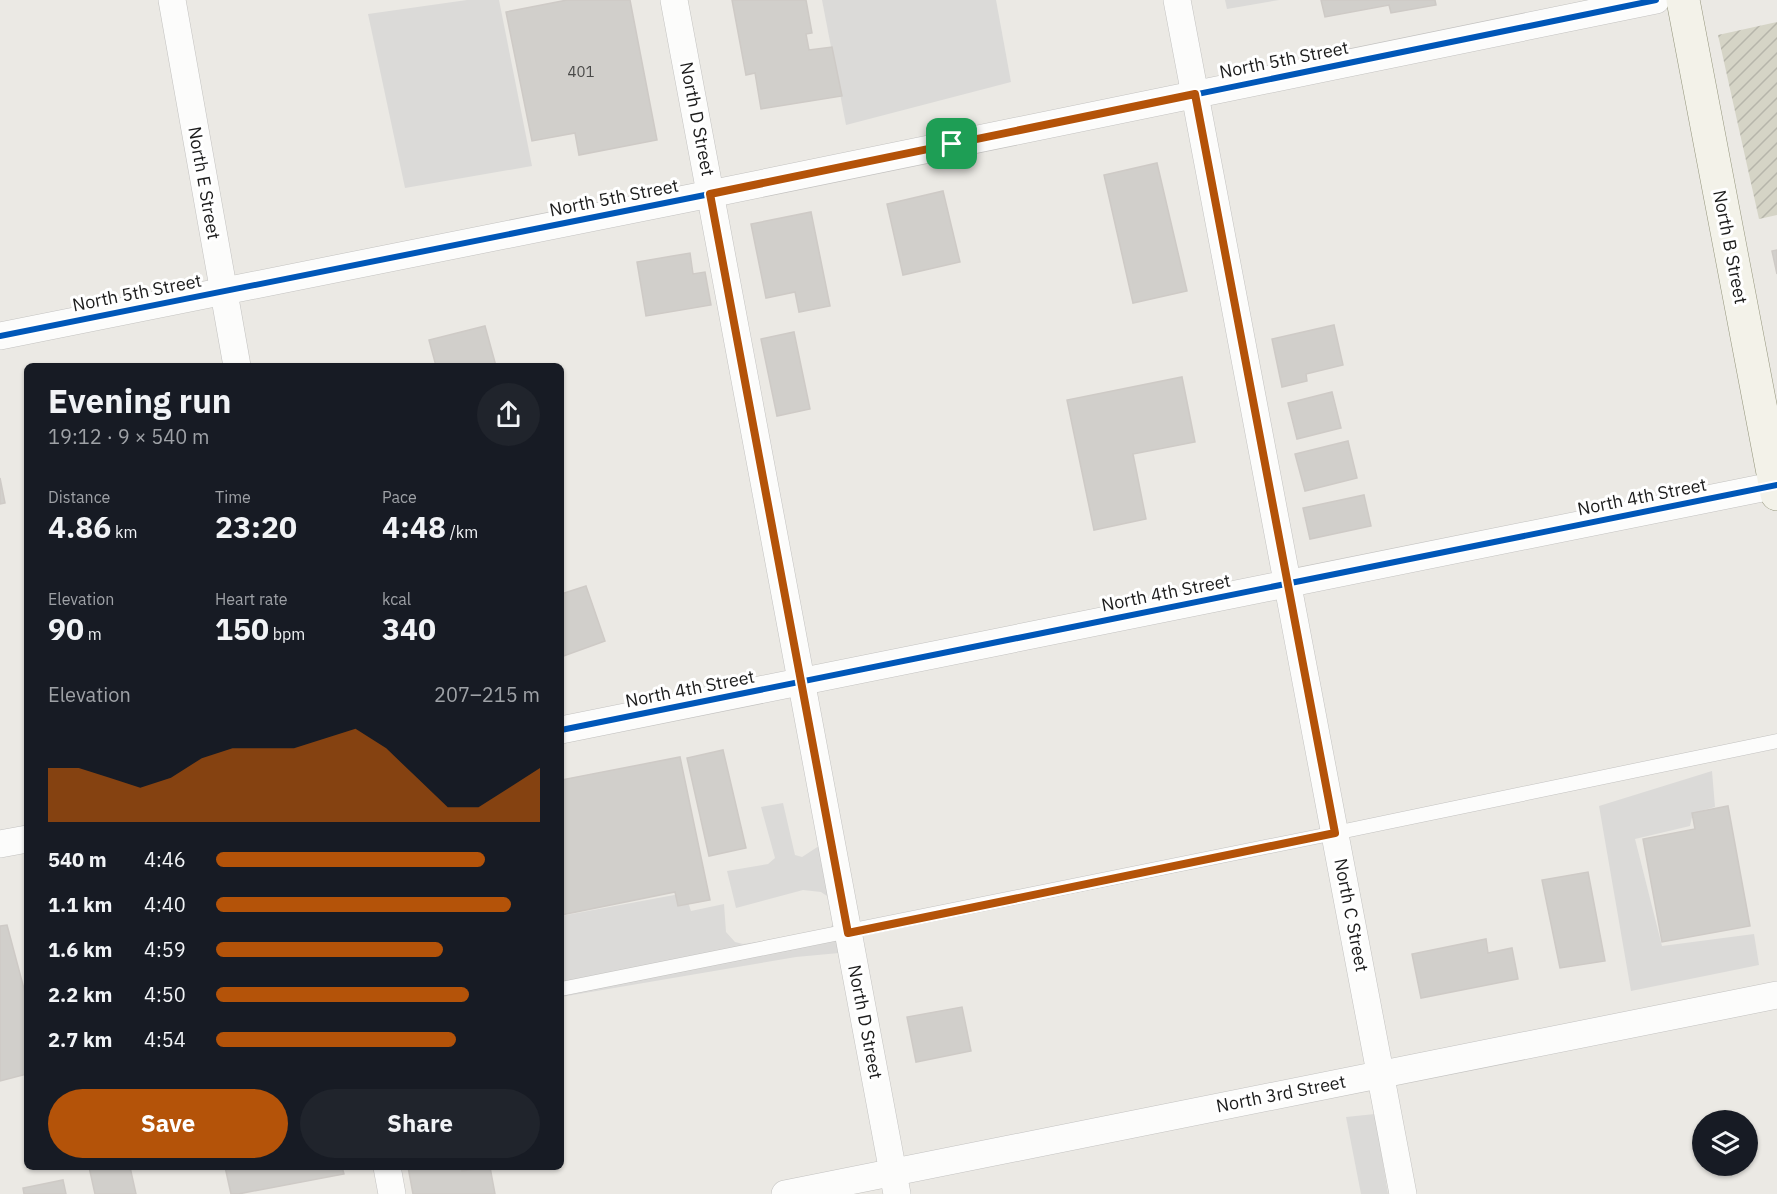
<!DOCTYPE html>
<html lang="en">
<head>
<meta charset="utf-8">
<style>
  body { margin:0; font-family:"IBM Plex Sans",sans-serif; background:#20242c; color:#f1f3f6; height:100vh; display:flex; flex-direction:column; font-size:22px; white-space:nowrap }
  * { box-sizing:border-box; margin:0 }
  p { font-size:20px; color:#9ea1a6 }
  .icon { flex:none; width:33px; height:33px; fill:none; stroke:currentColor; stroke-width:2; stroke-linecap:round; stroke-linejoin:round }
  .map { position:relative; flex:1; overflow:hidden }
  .side { position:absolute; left:24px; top:363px; width:540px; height:807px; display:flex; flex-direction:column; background:#171b24; border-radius:9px; box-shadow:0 2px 4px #0004 }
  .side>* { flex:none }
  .buttons { position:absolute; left:1692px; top:1110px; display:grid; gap:12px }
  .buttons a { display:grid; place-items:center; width:66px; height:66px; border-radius:50%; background:#171b24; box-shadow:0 2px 4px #0004; font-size:30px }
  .pin { position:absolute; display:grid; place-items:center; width:51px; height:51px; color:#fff; margin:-26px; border-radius:12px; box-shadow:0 3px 9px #0006 }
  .round { display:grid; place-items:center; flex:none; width:63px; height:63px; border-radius:32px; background:#20242c }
  .overview { display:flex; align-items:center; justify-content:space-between; height:102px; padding:0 24px }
  h1 { font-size:33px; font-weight:700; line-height:45px }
  .figures { display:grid; grid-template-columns:repeat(3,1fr); gap:9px; height:102px; padding:6px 24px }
  .figures div { display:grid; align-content:center }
  .figures b { font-size:30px; font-weight:700 }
  .figures small { font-size:16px; font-weight:400 }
  .figures p { font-size:16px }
  .chart { height:168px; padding:12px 24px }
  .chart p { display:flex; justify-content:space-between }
  .chart svg { width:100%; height:108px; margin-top:6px; fill:#b45309; opacity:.7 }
  .primary-button { display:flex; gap:12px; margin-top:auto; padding:12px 24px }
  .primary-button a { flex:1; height:69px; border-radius:36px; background:#b45309; color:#fff; font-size:24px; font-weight:700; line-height:69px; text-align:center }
  .primary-button a+a { background:#20242c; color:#f1f3f6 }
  ul { padding:0 24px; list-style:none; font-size:20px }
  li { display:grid; grid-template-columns:96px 72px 1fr; align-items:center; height:45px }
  li i { height:15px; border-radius:8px; background:#b45309 }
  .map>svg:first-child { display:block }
</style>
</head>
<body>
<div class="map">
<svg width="1777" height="1194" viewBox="0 0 1777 1194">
  <defs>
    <pattern id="construction-furrows" width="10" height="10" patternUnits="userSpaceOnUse" patternTransform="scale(1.5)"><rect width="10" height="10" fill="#d5d4c6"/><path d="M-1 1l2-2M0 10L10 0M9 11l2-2" fill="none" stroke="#b6b5aa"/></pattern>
  </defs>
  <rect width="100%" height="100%" fill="#ebe9e4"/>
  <!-- construction -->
  <path fill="url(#construction-furrows)" d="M1777,22V215L1759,219L1718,35Z"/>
  <!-- parking -->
  <g fill="#dbdad8">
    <path d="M467,0H499L532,166L405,188L368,14Z"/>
    <path d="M822,0H996L1011,82L846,125Z"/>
    <path d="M1225,0H1279L1227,9Z"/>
    <path d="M1712,771L1715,807L1693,813L1690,826L1635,839L1662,946L1754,934L1759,965L1631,991L1599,806Z"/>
    <path d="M783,803L795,855L802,857L822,844L830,898L821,892L803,890L736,908L727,871L768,864L775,858L761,807Z"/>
    <path d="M685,893L691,911L724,904L726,932L735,942L743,944L827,931L836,921L839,953L796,957L561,997V916Z"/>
    <path d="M1375,1114L1388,1194H1361L1346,1117Z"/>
  </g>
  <!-- building -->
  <g fill="#d1cfcb" stroke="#cecac6" stroke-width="1.5">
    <path d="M567,0H630L657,140L579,155L575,133L532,141L506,12Z"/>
    <path d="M732,0H806L812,33L806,34L809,50L832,47L842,96L761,109L755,73L746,75Z"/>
    <path d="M1321,0H1435L1436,5L1391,13L1389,5L1325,17Z"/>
    <path d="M1157,163L1187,291L1133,303L1104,175Z"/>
    <path d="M943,191L960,262L903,275L887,204Z"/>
    <path d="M811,212L830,306L799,312L795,292L766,298L751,224Z"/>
    <path d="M1777,250V274L1772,251Z"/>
    <path d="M690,253L693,274L705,272L711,305L646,316L637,262Z"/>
    <path d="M1334,325L1343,365L1306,374L1307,381L1282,387L1272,339Z"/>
    <path d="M485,326L496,366H436L429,340Z"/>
    <path d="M794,332L810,409L777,416L761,339Z"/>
    <path d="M1182,377L1195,442L1133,454L1146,519L1094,530L1067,400Z"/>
    <path d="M1332,392L1341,428L1297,439L1288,403Z"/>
    <path d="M1348,441L1357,478L1305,491L1295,454Z"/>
    <path d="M0,478L5,503L0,504Z"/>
    <path d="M1364,495L1371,526L1310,539L1303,508Z"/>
    <path d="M586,586L605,641L561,657V594Z"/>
    <path d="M723,750L746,848L709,856L687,758Z"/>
    <path d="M680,757L710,900L678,906L675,892L561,915V780Z"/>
    <path d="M1728,806L1750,926L1662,942L1643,839L1695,829L1692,813Z"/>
    <path d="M1588,872L1605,961L1560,968L1542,880Z"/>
    <path d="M7,925L27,1000V1074L0,1081V926Z"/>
    <path d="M1486,939L1488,953L1512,948L1518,979L1421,998L1412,954Z"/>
    <path d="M962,1007L971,1051L916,1062L907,1017Z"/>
    <path d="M89,1167H130L136,1194H95Z"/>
    <path d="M225,1167H342L344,1174L238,1194H231Z"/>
    <path d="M408,1167H461L462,1171L490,1167L495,1194H413Z"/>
    <path d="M63,1180L66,1194H24L23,1188Z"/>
  </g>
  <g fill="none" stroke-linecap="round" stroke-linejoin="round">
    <defs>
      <path id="lane" d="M561,989L1335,833L1777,741"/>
      <g id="street">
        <path d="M172,0L237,366"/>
        <path d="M674,0L897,1194"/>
        <path d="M1177,0L1403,1194"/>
        <path d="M0,336L710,194L1656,0"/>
        <path d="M561,730L1777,485"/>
        <path d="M0,844L27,839"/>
        <path d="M387,1167L392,1194"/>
        <path d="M785,1194L1777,995"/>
      </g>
      <path id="secondary" d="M1683,0L1777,494"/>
    </defs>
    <!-- lane casing -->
    <use href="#lane" stroke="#c3c2c0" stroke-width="15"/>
    <!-- street casing -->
    <use href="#street" stroke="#c3c2c0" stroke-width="28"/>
    <!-- secondary casing -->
    <use href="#secondary" stroke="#94957c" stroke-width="34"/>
    <!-- lane -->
    <use href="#lane" stroke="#fcfcfb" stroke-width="14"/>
    <!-- street -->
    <use href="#street" stroke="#fcfcfb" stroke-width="27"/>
    <!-- secondary -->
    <use href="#secondary" stroke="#f3f2e9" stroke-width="33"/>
    <defs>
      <g id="cycleway">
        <path d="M0,336L710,194L1656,0"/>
        <path d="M561,730L1777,485"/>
      </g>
    </defs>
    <!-- cycleway casing -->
    <use href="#cycleway" stroke="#fff" stroke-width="10"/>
    <!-- cycleway -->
    <use href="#cycleway" stroke="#0057b8" stroke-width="6"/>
  </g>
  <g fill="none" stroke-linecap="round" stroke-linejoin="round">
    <defs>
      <path id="route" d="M1195,94L1335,833L848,933L710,194Z"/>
    </defs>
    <!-- route casing -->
    <use href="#route" stroke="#fff" stroke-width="12"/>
    <!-- route -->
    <use href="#route" stroke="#b45309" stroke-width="8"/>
  </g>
  <g text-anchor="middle" stroke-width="6" stroke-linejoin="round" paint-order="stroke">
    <!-- number labels -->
    <g font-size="15" fill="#494948">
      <text x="581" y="77">401</text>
    </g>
    <!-- street labels -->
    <g font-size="18" fill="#1c1c1c" stroke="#fff">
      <text transform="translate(1284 60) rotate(-11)" y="6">North 5th Street</text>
      <text transform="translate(697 119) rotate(79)" y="6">North D Street</text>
      <text transform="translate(204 183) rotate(80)" y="6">North E Street</text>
      <text transform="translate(614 198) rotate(-11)" y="6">North 5th Street</text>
      <text transform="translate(1730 247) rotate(79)" y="6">North B Street</text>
      <text transform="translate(137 293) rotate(-11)" y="6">North 5th Street</text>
      <text transform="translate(1642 497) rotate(-11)" y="6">North 4th Street</text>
      <text transform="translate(1166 593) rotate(-11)" y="6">North 4th Street</text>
      <text transform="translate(690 689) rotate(-11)" y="6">North 4th Street</text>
      <text transform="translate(1351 915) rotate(79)" y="6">North C Street</text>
      <text transform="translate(865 1022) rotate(79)" y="6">North D Street</text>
      <text transform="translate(1281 1094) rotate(-11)" y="6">North 3rd Street</text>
    </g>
  </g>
</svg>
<div class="buttons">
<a><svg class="icon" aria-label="layers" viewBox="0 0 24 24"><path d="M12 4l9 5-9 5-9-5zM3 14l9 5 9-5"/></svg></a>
</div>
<div class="pin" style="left:952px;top:144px;background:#1e9e55"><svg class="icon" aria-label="arrive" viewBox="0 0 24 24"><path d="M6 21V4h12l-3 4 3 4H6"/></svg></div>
<section class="side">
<div class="overview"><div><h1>Evening run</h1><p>19:12 · 9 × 540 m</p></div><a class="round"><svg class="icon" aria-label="share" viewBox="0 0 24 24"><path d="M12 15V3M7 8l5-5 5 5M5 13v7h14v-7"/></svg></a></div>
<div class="figures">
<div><p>Distance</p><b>4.86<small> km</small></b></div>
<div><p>Time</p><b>23:20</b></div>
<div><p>Pace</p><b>4:48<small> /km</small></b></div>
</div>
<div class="figures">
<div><p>Elevation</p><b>90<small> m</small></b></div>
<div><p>Heart rate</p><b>150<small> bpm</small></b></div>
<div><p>kcal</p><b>340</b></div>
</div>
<div class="chart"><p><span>Elevation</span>207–215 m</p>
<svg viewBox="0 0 160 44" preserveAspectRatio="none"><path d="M0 44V22L10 22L20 26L30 30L40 26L50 18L60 14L70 14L80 14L90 10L100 6L110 14L120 26L130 38L140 38L150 30L160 22V44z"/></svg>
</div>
<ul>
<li><b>540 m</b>4:46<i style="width:83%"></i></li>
<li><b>1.1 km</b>4:40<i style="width:91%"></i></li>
<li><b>1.6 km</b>4:59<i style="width:70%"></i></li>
<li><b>2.2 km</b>4:50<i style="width:78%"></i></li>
<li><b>2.7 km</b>4:54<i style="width:74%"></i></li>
</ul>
<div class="primary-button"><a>Save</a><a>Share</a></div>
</section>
</div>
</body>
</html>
